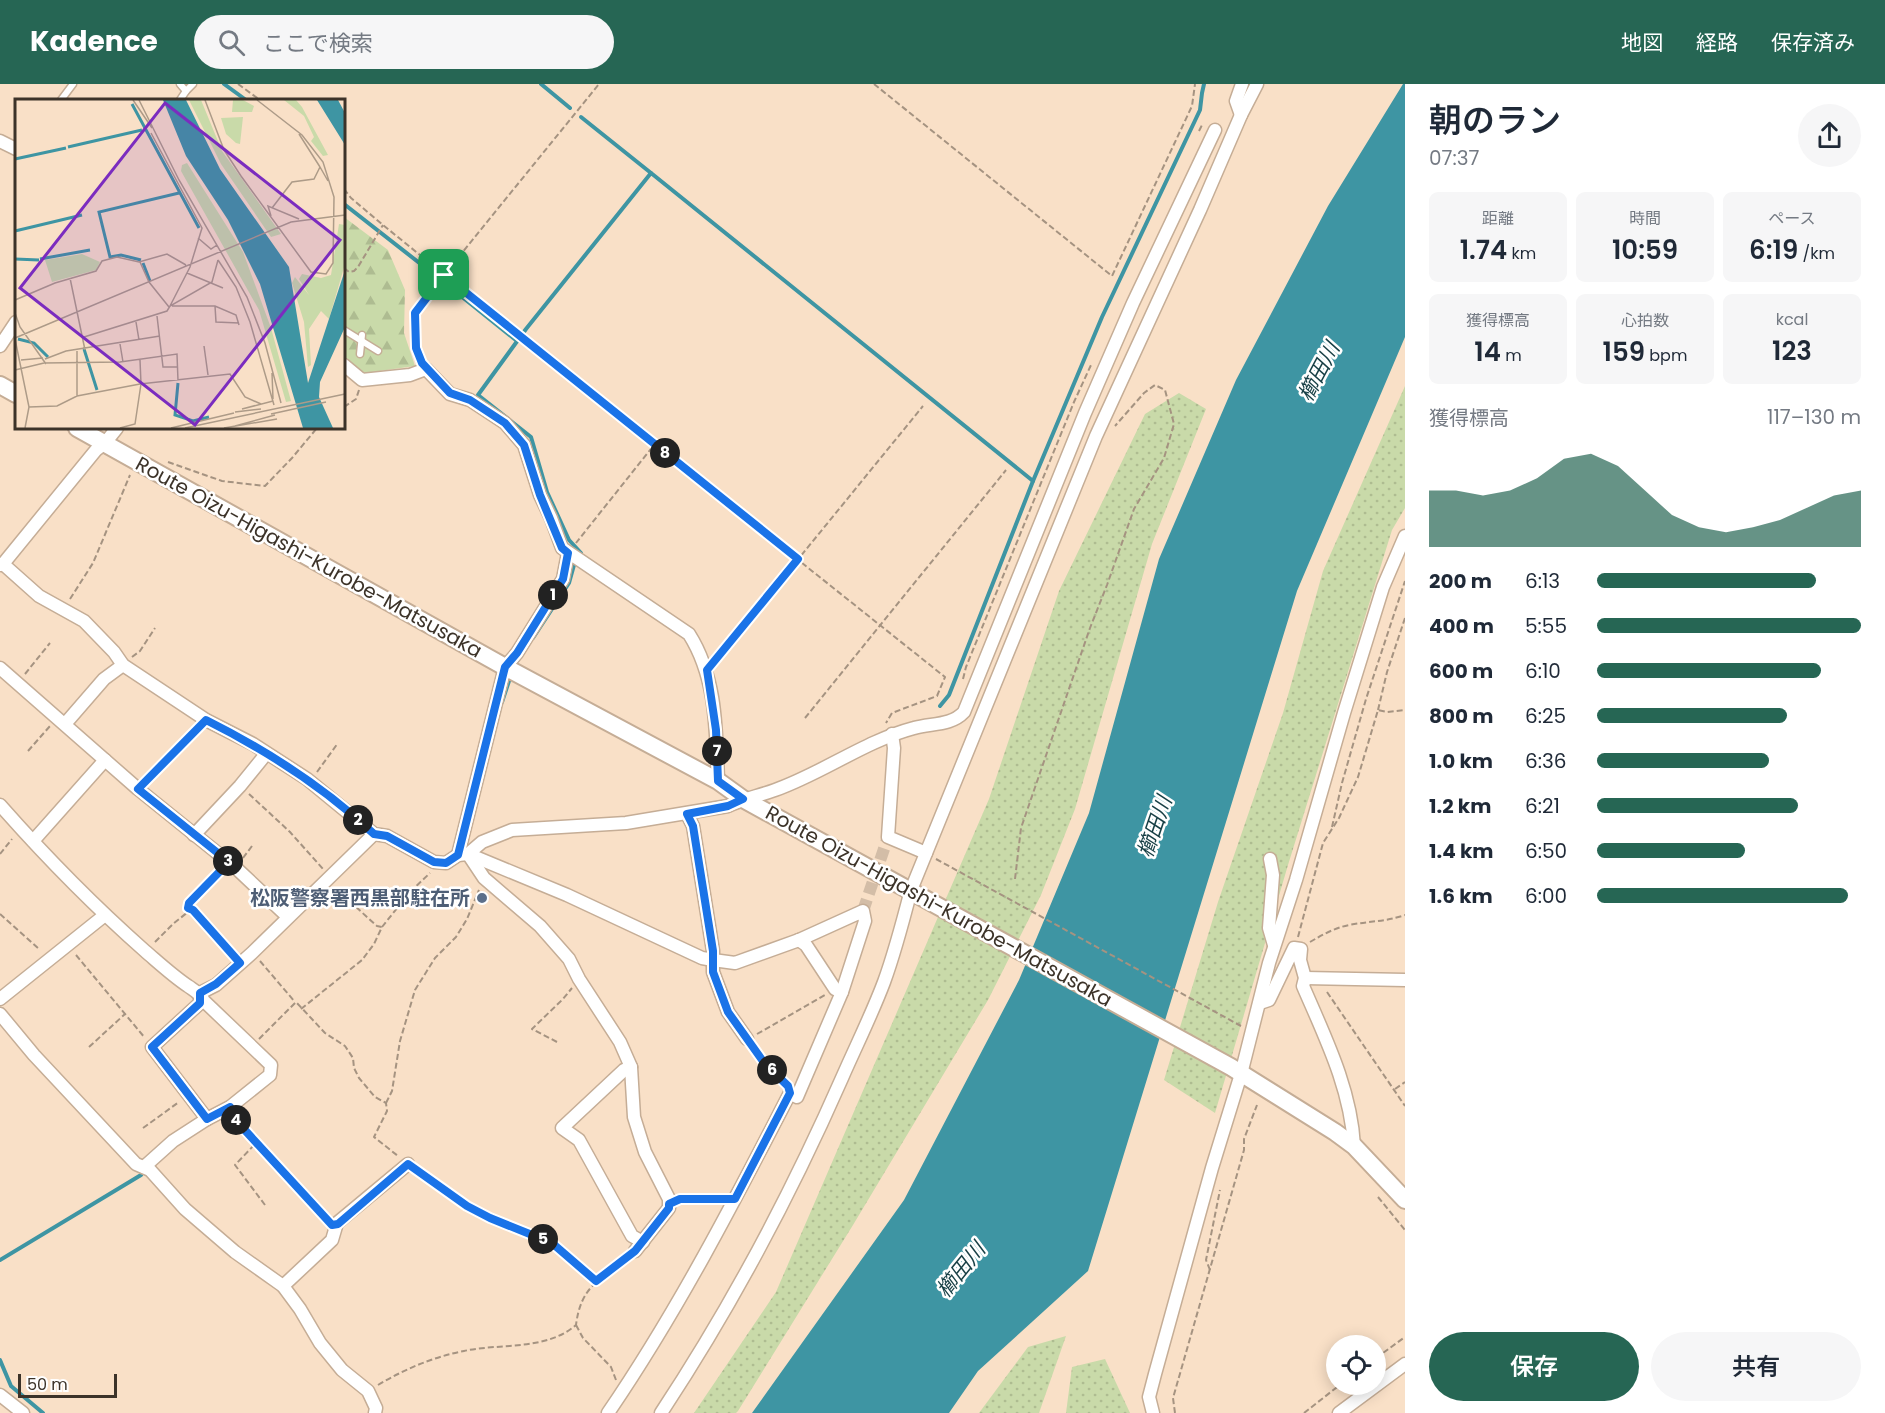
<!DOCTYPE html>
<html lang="ja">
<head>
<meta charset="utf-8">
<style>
  body { margin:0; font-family:Poppins,"Noto Sans JP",sans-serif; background:#f6f6f7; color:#1f2937; height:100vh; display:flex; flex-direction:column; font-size:22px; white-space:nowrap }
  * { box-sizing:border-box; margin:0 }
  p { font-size:20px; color:#747a83 }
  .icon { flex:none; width:33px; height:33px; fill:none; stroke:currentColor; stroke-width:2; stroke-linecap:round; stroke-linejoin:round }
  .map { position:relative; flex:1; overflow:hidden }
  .sheet { display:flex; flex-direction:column; background:#fff; width:480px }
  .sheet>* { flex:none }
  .buttons { position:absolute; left:1326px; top:1251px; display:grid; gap:12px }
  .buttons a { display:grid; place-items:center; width:60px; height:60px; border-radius:50%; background:#fff; box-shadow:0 3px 15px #0003; font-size:30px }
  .scale { position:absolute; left:18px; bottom:15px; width:99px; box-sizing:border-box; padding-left:6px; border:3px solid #3c3329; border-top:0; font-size:16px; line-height:21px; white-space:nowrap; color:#3c3329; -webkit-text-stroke:4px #fff; paint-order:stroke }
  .pin { position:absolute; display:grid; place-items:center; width:51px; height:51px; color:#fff; margin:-26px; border-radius:12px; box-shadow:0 3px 9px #0006 }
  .km { position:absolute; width:30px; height:30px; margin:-15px; border-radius:50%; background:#222; color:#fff; font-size:16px; line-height:30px; text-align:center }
  .round { display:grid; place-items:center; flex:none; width:63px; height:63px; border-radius:32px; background:#f6f6f7 }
  .head { display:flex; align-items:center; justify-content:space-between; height:102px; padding:0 24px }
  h1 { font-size:33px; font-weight:600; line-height:45px }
  .stats { display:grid; grid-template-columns:repeat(3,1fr); gap:9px; height:102px; padding:6px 24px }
  .stats div { display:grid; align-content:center; border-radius:9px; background:#f6f6f7; text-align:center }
  .stats b { font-size:26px; font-weight:600 }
  .stats small { font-size:16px; font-weight:400 }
  .stats p { font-size:16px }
  .chart { height:168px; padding:12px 24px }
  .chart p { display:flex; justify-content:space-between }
  .chart svg { width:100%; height:108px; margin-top:6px; fill:#266654; opacity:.7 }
  .cta { display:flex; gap:12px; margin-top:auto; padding:12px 24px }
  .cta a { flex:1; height:69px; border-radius:36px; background:#266654; color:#fff; font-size:24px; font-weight:600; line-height:69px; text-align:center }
  .cta a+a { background:#f6f6f7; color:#1f2937 }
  ul { padding:0 24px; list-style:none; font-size:20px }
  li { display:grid; grid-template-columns:96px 72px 1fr; align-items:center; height:45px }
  li i { height:15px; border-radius:8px; background:#266654 }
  header { display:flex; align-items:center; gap:36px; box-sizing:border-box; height:84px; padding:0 30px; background:#266654; color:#fff }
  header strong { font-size:28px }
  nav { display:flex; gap:33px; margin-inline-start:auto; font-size:21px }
  .search { width:420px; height:54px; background:#f6f6f7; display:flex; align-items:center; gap:15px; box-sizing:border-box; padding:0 21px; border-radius:33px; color:#747a83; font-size:22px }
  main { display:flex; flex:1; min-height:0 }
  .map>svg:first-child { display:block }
</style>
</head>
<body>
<header>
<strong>Kadence</strong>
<div class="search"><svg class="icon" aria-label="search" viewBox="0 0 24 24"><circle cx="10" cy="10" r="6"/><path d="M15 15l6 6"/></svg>ここで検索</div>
<nav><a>地図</a><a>経路</a><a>保存済み</a></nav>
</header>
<main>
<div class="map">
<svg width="1405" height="1329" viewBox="0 0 1405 1329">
  <defs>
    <pattern id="grass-dots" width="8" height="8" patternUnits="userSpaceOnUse" patternTransform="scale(1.5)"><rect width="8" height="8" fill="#c9daa9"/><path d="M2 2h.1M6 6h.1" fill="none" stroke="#aebc91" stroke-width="1.8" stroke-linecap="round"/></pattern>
    <pattern id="forest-firs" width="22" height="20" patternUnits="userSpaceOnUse" patternTransform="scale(1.5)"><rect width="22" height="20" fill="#c9daa9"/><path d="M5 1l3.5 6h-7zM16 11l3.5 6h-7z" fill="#aebc91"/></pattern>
  </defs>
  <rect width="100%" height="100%" fill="#f9e0c7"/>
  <!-- grass -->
  <g fill="url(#grass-dots)">
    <path d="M1405,302V424L1392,446L1288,781L1215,1029L1164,996L1218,818L1283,629L1323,487Z"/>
    <path d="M1179,309L1206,325L1152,460L1075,725L1041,811L988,916L853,1141L738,1327L736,1329H694L776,1208L989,715L1059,507L1145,330Z"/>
    <path d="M1066,1252L1039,1329H979L1028,1263Z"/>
    <path d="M1105,1275L1130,1329H1066L1072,1283Z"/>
  </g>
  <!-- forest -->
  <path fill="url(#forest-firs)" d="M344,133L388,166L405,206L404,249L415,282L365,289L344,273Z"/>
  <!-- water -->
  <path fill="#3e95a3" d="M1403,0H1405V253L1297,507L1088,1187L978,1287L949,1329H752L904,1116L1019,896L1089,729L1159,475L1236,296L1328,122Z"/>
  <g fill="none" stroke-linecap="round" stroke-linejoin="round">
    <!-- stream -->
    <g stroke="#3e95a3" stroke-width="4">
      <path d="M224,0L246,16"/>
      <path d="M541,0L570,24"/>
      <path d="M581,33L651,89"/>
      <path d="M344,120L436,192"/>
      <path d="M446,200L517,257"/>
      <path d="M580,470L581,469L569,456L547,408L531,353L478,311L526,245L651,89L1033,397"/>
      <path d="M533,554L569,499L574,481"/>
      <path d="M502,618L511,591"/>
      <path d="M940,622L949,611L1033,397L1102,233L1200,26L1202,9L1204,0"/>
      <path d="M0,1176L141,1091"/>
      <path d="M0,1276L11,1302L43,1329"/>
    </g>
    <!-- minor-tunnel -->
    <path stroke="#d3bda7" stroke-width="12" stroke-dasharray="12 6" stroke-linecap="butt" d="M863,827L888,753"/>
    <defs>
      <g id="service">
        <path d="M180,0L186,7L193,0"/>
        <path d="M61,16L73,0"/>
        <path d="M180,16L186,7"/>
        <path d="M344,246L378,267"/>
        <path d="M360,270L362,251"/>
      </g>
      <g id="minor">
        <path d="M1241,31L1236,17L1242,0"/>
        <path d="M0,57L16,65"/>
        <path d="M0,262L16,238"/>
        <path d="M344,281L362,296L410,291L426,285L450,310L470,316L505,339L524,361L540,411L551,434L562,464L689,550C717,594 716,647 718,697"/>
        <path d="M3,480L39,512L84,537L114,568L123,581L206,636L253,660L307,695L374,750L387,752L434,778L446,779L458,771L468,770L567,811L702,874L713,876L735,879L799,856L863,827L865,837L842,908L797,1013L790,1009C734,1118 677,1228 608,1329"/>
        <path d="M0,481L3,480L96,366L105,359L117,344"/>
        <path d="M0,584L138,705L236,784L288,833"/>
        <path d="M65,640L104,595L123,581"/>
        <path d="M892,650L894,664L888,753L926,769"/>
        <path d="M0,721C45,772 94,822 145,867C159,879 173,892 188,902C195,907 200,909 204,917L271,981L270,991L230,1023L207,1035L173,1057L144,1083"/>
        <path d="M687,730L693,742L713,867V888L728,928L747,955"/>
        <path d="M194,751L240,702L266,670"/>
        <path d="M33,757L105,676"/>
        <path d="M468,770L482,758L512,746L626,739L728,722C743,715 759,712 775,706C823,689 865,657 914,644C931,639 951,642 964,628L1085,329L1133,219L1215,46"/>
        <path d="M468,770L484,794L540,842L569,875L579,895L620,958L631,983L634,1033L645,1068L669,1115V1124L635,1167"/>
        <path d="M458,771L505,583L517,569L563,495L568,469"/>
        <path d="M1270,775L1273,791L1269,844L1274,861"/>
        <path d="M799,856L806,861L835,905L842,908"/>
        <path d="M1305,894L1405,896"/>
        <path d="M200,909L216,901L252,869L374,750"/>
        <path d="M200,909V919L152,963L207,1035"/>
        <path d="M0,915L105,831"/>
        <path d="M1260,919L1269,916L1294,864L1301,865L1300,876L1305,894L1303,902C1325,953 1351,1005 1354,1062"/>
        <path d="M0,930L34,971L136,1080L150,1086L185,1125L235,1168L283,1202L300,1225L320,1259L342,1286L368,1307L376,1324L375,1329"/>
        <path d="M631,983L624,986L562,1044L579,1056L632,1152L643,1158"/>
        <path d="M283,1202L332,1156L337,1139L408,1080"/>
        <path d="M0,1311L23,1329"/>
        <path d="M661,1329C731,1223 791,1110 842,994C856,962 872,930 884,898C895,868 903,837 911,806L1096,352L1200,126L1241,31L1257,0"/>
        <path d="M1153,1329L1149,1313L1155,1290L1212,1084L1241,990L1269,879L1296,796L1344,629L1383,503L1405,452"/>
        <path d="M1339,1329L1405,1280"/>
      </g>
      <g id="secondary">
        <path d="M0,301L16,310"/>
        <path d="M77,344L505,583L718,697L743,715L1231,983L1335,1048L1354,1062L1405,1116"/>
      </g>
    </defs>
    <!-- service casing -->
    <use href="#service" stroke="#c5ad96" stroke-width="9"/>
    <!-- minor casing -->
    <use href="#minor" stroke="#c5ad96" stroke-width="15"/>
    <!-- secondary casing -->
    <use href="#secondary" stroke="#c5ad96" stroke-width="20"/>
    <!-- path -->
    <g stroke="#a59381" stroke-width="2" stroke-dasharray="6 3" stroke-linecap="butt">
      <path d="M238,0L260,16"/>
      <path d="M874,0L1112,192L1192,22L1195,0"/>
      <path d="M1199,47L1203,39"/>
      <path d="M344,105L351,114L383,141L654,361L576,459"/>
      <path d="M344,184L349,188L354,187L358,183L383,141"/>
      <path d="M420,275L416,264L415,229L444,191L599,0"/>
      <path d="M344,323L356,315L359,306"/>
      <path d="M654,361L945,593L937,612L892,629L886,639"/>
      <path d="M168,378L222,397L265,402L292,374L317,344"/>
      <path d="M70,515L93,479L130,391"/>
      <path d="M132,573L140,567L155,544"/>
      <path d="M716,576L923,322"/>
      <path d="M25,590L50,559"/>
      <path d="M963,595L966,583L1074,318L1091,281"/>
      <path d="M1378,626L1387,588L1405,534"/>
      <path d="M805,634L1006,386"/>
      <path d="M28,667L50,642"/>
      <path d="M317,688L338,659"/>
      <path d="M146,696L197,645"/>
      <path d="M249,710L290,748L323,785"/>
      <path d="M1332,743L1342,699L1366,615L1405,497"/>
      <path d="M0,770L12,755"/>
      <path d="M243,774L252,762"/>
      <path d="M936,775L1241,942"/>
      <path d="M1015,795L1021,744L1090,544L1107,501L1134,425L1164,374L1174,340L1165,306L1155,301L1144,309L1115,342"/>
      <path d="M336,805L377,842L382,843"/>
      <path d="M188,824L193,826L231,870"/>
      <path d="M0,830L40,866"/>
      <path d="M1298,853L1323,759L1339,734L1358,693L1378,626L1387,628L1405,626"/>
      <path d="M155,858L174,839L188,828L189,819L221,787"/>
      <path d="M1310,858C1322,851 1334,844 1349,841C1369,837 1385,838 1405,831"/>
      <path d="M76,871L145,954"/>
      <path d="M260,877L295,918"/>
      <path d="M1327,908L1405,1022"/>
      <path d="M301,925L362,876L374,860L382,843L410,808L430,789"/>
      <path d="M757,950L825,911"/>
      <path d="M259,955L296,918L325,949L345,962L353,974L354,984L359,994L375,1013L386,1019L387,1027L374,1053L398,1072"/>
      <path d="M557,958L532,945L563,915L572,904"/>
      <path d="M89,963L125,930"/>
      <path d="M754,965L765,980L785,998"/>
      <path d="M1395,1005L1405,998"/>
      <path d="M386,1019L392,1007L400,957L415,906L435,874L456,853L467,835L479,806"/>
      <path d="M234,1034L257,1058"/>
      <path d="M143,1044L179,1018"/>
      <path d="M417,1086L467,1122L490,1134L552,1159L596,1197"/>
      <path d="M1378,1113L1405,1146"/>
      <path d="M683,1115H722"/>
      <path d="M265,1121L235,1081L257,1058L326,1134"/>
      <path d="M1210,1186L1206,1176L1220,1106"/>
      <path d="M576,1241L583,1254L611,1283L616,1296"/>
      <path d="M1376,1274L1405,1253"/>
      <path d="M378,1301C405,1285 433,1273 464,1267C500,1259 546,1267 576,1241C581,1202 599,1197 626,1175"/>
      <path d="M1175,1329L1173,1314L1244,1066V1055L1257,1021"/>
      <path d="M1304,1329L1341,1300"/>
    </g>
    <!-- service -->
    <use href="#service" stroke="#fff" stroke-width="6"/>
    <!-- minor -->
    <use href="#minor" stroke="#fff" stroke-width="12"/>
    <!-- secondary -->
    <use href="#secondary" stroke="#fff" stroke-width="16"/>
  </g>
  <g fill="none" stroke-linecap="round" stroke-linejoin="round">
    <defs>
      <path id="route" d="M444,191L798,475L707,586L716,646L718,697L743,715L728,722L687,730L693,742L713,867V888L728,928L765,980L788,1002L790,1009L735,1115H680L669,1120V1124L635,1167L596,1197L552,1159L490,1134L467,1122L408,1080L338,1140L332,1141L231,1031L230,1023L207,1035L152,963L200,919V909L216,900L240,879L193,826L188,824L189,819L229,778L138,705L206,636C266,666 325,704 374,750L387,752L434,778L446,779L458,771L505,583L517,569L563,495L568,469L562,464L540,411L524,361L505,339L470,316L450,309L422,279L416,264L415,229Z"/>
    </defs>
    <!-- route casing -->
    <use href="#route" stroke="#fff" stroke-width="12"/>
    <!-- route -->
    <use href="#route" stroke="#1a73e8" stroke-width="8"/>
  </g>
  <!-- markers -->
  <circle fill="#5c6f8a" stroke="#fff" stroke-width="2" cx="482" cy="814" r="6"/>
  <g text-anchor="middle" stroke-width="5" stroke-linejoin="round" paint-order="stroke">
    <!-- street labels -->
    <g font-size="20" fill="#3c3329" stroke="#fff">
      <text transform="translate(309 473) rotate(29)" y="7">Route Oizu-Higashi-Kurobe-Matsusaka</text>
      <text transform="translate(939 822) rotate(29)" y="7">Route Oizu-Higashi-Kurobe-Matsusaka</text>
    </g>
    <!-- service labels -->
    <g font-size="20" font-weight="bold" fill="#4e5e75" stroke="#fff" text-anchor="end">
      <text x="470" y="821">松阪警察署西黒部駐在所</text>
    </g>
    <!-- water labels -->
    <g font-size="21" font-style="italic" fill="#173f45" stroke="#fff">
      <text transform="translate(1319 288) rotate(-62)" y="7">櫛田川</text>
      <text transform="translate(1155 743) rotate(-71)" y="7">櫛田川</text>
      <text transform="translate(961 1186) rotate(-51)" y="7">櫛田川</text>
    </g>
  </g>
  <!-- overview -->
  <g transform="translate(15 15)">
    <rect width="330" height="330" fill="#f9e0c7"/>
    <path d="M174,1H186L207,52L266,135L256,138L206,65ZM218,1H228L239,7L237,13H217ZM228,18L225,45L221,44L211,35L206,19ZM172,64L228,153L256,229L276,302L271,303L244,211L166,72L167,66ZM324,125L330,126V165L314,220L306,212L294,230L296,266L293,268L289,223L277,184L280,178L294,196L284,180L287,175L306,179L316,176Z" fill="#c9daa9"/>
    <path d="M269,1H281L287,8L313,56L308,57L296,42L299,38L289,17ZM67,155L85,163L81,171L37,183L30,161Z" fill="#c9daa9"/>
    <path d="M148,1H171L205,70L274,168L293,284L330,171V228L305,283L304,298L318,329H288L245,185L213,121L171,57ZM302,1H323L330,14V46Z" fill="#3e95a3"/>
    <path fill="none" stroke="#3e95a3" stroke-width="3" d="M117,5L184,129M53,48L127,31M0,60L51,49M0,132L67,116M0,160L24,161M25,160L75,151M126,161L106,156L95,158L84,113L164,94M128,164L135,182M3,240L19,244L33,258M69,250L82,291M163,284L160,316L178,322L194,318"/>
    <path fill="none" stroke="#ad9b88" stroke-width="1.5" d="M118,1L137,29M124,1L164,81L232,198L250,244L266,304M190,1L209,51L226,77L296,173L311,175L318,164L319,98L308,63L287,36L242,1M136,34L187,129L175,168L155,207M284,35L305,68M257,109L277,83L299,80L305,68L313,82M256,117L253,107L284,120M183,139L196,150L202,146M203,161L221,188L235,223L259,306M125,163L134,183L154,208M172,174L208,189M55,179L70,251M0,201L40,184L81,172L87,162L102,158L124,163L152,155L171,166M157,207H200L221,216L224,226M200,207L201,223L224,224M0,214L5,228L31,265M142,217L148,268H163M121,223L124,241M69,238L152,212L155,207L197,183L203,161M0,239L276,123L330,116M0,240L14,308L10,329M105,245L108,263M189,247L193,276M30,260L51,252L145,237M6,261L28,259M125,261L126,285M0,271L29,264L105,263L162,255L163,282M257,274L258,300M62,297V252M14,308L42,307L62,297L125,285L215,275L230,298L246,305M227,310L258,302M220,313L246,310M256,315L311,303M220,327L260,316M105,329L120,325L126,285M156,329L219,314M170,329L330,295M209,329L262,320"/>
    <path fill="#7b2cbf" fill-opacity="0.15" stroke="#7b2cbf" stroke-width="3" d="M150,4L325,141L180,326L5,189Z"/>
    <rect width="330" height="330" fill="none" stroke="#3c3329" stroke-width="3"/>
  </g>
</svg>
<div class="buttons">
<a><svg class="icon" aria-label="locate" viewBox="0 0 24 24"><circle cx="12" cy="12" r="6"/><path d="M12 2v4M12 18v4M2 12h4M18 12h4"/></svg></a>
</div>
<div class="scale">50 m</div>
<div class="pin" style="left:444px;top:191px;background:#1e9e55"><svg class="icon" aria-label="arrive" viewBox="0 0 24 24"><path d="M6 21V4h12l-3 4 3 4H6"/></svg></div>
<b class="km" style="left:553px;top:511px">1</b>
<b class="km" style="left:358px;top:736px">2</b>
<b class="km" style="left:228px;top:777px">3</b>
<b class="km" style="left:236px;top:1036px">4</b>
<b class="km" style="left:543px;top:1155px">5</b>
<b class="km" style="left:772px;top:986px">6</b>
<b class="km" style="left:717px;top:667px">7</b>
<b class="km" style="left:665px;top:369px">8</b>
</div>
<section class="sheet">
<div class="head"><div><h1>朝のラン</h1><p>07:37</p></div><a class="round"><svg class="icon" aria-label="share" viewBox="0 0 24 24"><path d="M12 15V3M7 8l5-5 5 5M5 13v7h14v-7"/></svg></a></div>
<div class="stats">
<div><p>距離</p><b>1.74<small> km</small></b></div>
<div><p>時間</p><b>10:59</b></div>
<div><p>ペース</p><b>6:19<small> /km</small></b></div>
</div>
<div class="stats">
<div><p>獲得標高</p><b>14<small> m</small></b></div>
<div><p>心拍数</p><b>159<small> bpm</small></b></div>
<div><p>kcal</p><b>123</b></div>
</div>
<div class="chart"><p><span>獲得標高</span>117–130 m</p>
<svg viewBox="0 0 160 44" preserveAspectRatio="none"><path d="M0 44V21L10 21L20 23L30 21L40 16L50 8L60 6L70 11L80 21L90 31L100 36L110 38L120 36L130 33L140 28L150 23L160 21V44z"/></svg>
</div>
<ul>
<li><b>200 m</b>6:13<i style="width:83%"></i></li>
<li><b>400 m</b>5:55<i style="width:100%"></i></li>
<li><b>600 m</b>6:10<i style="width:85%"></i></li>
<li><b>800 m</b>6:25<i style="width:72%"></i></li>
<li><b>1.0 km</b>6:36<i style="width:65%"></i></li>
<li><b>1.2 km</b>6:21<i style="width:76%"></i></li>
<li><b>1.4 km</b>6:50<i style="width:56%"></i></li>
<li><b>1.6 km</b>6:00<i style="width:95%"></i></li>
</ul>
<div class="cta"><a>保存</a><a>共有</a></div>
</section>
</main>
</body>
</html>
